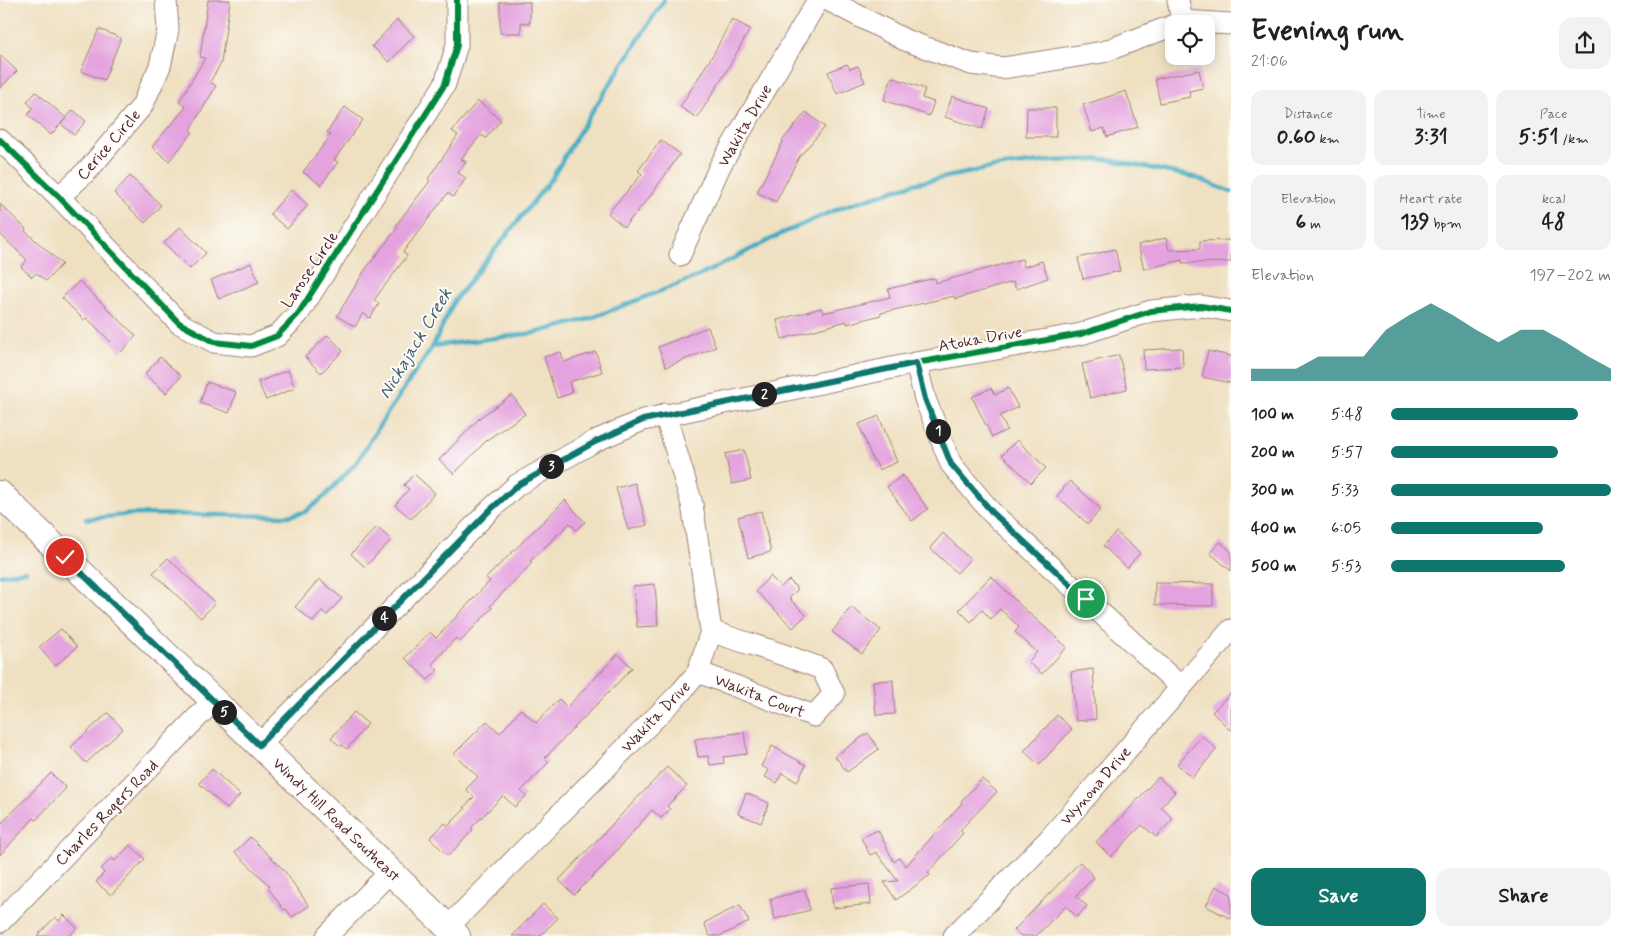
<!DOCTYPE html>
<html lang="en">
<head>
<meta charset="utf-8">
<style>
  body { margin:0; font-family:Mynerve,sans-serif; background:#f2f2f2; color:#202124; height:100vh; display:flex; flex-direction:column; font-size:19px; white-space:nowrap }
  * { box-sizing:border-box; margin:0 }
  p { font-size:16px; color:#757577 }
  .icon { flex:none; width:28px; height:28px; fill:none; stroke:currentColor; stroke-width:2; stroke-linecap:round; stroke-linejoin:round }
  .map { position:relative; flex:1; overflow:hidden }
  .side { display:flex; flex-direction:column; background:#fff; width:400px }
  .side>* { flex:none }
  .tools { position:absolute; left:1165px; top:15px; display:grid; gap:10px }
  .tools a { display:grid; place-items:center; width:50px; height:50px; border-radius:10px; background:#fff; box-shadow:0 2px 12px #0003; font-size:25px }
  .pin { position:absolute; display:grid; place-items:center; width:42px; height:42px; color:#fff; margin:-21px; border:2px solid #fff; border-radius:50%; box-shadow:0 1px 5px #0007 }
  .km { position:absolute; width:25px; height:25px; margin:-12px; border-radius:50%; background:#222; color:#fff; font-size:14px; line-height:25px; text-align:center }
  .round { display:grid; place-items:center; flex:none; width:52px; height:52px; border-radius:15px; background:#f2f2f2 }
  .head { display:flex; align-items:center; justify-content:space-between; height:85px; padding:0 20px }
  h1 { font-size:28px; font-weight:800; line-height:38px }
  .metrics { display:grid; grid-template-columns:repeat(3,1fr); gap:8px; height:85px; padding:5px 20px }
  .metrics div { display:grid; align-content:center; border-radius:12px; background:#f2f2f2; text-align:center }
  .metrics b { font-size:21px; font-weight:800 }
  .metrics small { font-size:14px; font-weight:400 }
  .metrics p { font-size:14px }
  .chart { height:140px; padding:10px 20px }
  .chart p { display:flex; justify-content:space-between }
  .chart svg { width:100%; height:90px; margin-top:5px; fill:#0f766e; opacity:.7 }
  .primary-button { display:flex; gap:10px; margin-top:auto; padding:10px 20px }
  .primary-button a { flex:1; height:58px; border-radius:15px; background:#0f766e; color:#fff; font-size:20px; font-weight:800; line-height:58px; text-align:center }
  .primary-button a+a { background:#f2f2f2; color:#202124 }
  ul { padding:0 20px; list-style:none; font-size:16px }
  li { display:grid; grid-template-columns:80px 60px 1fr; align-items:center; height:38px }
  li i { height:12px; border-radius:6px; background:#0f766e }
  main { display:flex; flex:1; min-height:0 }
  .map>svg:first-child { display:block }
</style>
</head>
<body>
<main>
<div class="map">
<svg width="1231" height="936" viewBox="0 0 1231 936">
  <rect width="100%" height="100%" fill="#fdfcf7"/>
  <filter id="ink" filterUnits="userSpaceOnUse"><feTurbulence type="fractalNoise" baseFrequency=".02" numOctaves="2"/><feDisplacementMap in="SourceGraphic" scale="10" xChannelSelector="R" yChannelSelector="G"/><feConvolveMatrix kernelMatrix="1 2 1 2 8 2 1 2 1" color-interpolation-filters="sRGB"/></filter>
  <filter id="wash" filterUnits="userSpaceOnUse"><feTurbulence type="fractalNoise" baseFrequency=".0096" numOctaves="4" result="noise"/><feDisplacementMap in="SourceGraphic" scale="20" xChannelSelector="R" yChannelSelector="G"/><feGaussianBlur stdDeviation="1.12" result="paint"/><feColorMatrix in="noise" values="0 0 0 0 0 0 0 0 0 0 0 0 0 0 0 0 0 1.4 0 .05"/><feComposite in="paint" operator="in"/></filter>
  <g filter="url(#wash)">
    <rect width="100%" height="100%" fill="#efe0c1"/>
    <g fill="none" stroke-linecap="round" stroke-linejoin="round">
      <!-- stream -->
      <g stroke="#42acc2" stroke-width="4.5">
        <path d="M433,346L534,333L589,319L699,276L783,233L842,207L913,184L995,167L1050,161L1106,159L1194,177L1231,192"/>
        <path d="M86,519L133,514L288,516L305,512L325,496L357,462L386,415L433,346L454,301L552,178L581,129L664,0"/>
        <path d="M0,575L26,571"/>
      </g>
    </g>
    <g id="blocks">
      <!-- building -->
      <g fill="#e4a3df">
        <path d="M208,0H230L221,63L210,82L216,86L190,130L193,132L169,161L152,147L186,107L179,102L205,58L200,57Z"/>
        <path d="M500,2H530V23H521V33H500Z"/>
        <path d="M732,19L750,29L726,72L697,118L680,107L714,53Z"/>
        <path d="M397,20L414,36L389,62L372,46Z"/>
        <path d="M99,29L121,38L104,80L81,71Z"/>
        <path d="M0,55L17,71L0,88Z"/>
        <path d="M847,64L850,69L858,66L865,82L837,94L828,72Z"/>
        <path d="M1199,70L1203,88L1189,91L1190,97L1160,103L1155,79Z"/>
        <path d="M892,77L925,89L922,98L934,102L929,116L884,100Z"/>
        <path d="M1126,91L1138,127L1107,137L1104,128L1092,132L1083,105Z"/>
        <path d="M36,92L66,118L51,135L28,115L33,108L27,102Z"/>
        <path d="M952,96L989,109L982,129L945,117Z"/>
        <path d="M478,101L501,120L486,138L481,135L461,159L466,162L458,173L466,178L453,197L448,193L403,252L407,256L374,300L379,304L370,318L363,313L355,327L337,316L365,270L398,227L396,225L430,181L428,179L458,135L452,131Z"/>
        <path d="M345,107L363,120L334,160L338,162L321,185L303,172L331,135L327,132Z"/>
        <path d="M1027,108H1056V137H1026Z"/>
        <path d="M73,110L86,121L74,135L61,124Z"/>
        <path d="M806,112L825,127L799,157L776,202L757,192L783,142L782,141Z"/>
        <path d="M661,140L680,154L651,195L624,227L608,213L642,174L638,171Z"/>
        <path d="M130,176L161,205L145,223L114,193Z"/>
        <path d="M291,190L308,205L287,229L270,214Z"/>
        <path d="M0,204L26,229L25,231L62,264L46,281L36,273L32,277L21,267L27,260L0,234Z"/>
        <path d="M180,227L206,253L190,269L164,243Z"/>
        <path d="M1166,238L1169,250L1200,249V241L1231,240V262L1182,263V260L1144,269L1138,245Z"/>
        <path d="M1115,249L1120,271L1083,279L1078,258Z"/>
        <path d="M1022,259L1024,267L1042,261L1048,278L1016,289L1013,282L955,299L954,296L881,313V315L847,324V321L782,339L777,320L821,308L823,313L890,297L888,289L935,278L936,283Z"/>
        <path d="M251,263L259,282L219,299L211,280Z"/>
        <path d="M79,281L136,336L121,352L87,318L84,320L62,298Z"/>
        <path d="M708,327L716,347L666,367L658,347Z"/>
        <path d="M328,335L343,351L321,373L305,357Z"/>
        <path d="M1182,348L1183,367L1144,369L1143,350Z"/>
        <path d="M1208,351L1231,356V383L1202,377Z"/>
        <path d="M561,352L564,362L596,352L602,372L569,382L572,393L557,398L544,357Z"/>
        <path d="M1119,355L1127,389L1090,398L1082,364Z"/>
        <path d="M160,357L181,376L166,393L145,374Z"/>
        <path d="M288,370L295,388L266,400L258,382Z"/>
        <path d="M207,382L236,392L229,413L200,403Z"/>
        <path d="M991,388L995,395L1008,388L1018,407L1000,416L1007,430L992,437L972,397Z"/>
        <path d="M512,395L525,414L488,439L454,474L439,460L479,419V418Z"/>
        <path d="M879,416L897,462L879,470L875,461H873L859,424Z"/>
        <path d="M1017,440L1046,468L1031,483L1002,455Z"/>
        <path d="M744,450L751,480L732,484L725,454Z"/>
        <path d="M414,474L435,493L411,519L395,505L409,489L404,485Z"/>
        <path d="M903,475L928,509L912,521L887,487Z"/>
        <path d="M1070,481L1101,509L1088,524L1057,496Z"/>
        <path d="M635,483L647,525L628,530L616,488Z"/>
        <path d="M565,500L585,522L576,530L570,523L530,561L532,563L490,606L492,608L460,642L456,638L432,664L438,670L428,680L405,658L430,632L436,638L490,581L486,578Z"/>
        <path d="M761,511L771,552L748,558L738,517Z"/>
        <path d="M377,527L391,540L365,567L351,554Z"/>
        <path d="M1116,532L1140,553L1127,568L1103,546Z"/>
        <path d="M943,533L970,559L957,573L930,548Z"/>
        <path d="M1220,542L1231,551V571L1210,553Z"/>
        <path d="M168,558L215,603L201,618L153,573Z"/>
        <path d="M770,576L781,587L789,580L798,589L789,598L806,615L793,628L756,591Z"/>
        <path d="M991,576L1020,605L1067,647L1042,674L1028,662L1037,652L1015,632L1019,627L1000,609L991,619L982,610L971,622L959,610Z"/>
        <path d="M319,579L342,598L327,615L322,611L313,622L295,607Z"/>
        <path d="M1155,583L1213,584V606L1155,605Z"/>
        <path d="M655,584L658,626L637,627L633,586Z"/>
        <path d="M851,607L881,630L862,654L832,632Z"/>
        <path d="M61,629L77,647L55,666L39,647Z"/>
        <path d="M618,654L632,668L545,758L549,762L521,791L526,796L515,807L503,796L471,828L473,830L448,856L430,838L445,823L448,826L466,808L464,807L474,797L466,789L478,777L454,754L487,721L500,733L521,709L536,723L559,699L567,707Z"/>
        <path d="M1093,669L1096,719L1076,721L1071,672Z"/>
        <path d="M893,680L895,714L876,715L873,681Z"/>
        <path d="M1231,693V731L1212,712Z"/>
        <path d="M354,712L368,724L347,749L342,745L340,746L331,738Z"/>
        <path d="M108,713L123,729L86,763L71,747Z"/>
        <path d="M1057,715L1072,729L1039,765L1024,751Z"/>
        <path d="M744,732L747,754L723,757L724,763L710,765L708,756L698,757L695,739Z"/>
        <path d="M868,733L879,749L847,772L835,756Z"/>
        <path d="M1202,736L1217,749L1192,778L1177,764Z"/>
        <path d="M772,746L806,765L797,782L782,773L777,783L765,777L769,770L761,766Z"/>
        <path d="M667,767L687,786L667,806L670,809L661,818L652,810L605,864L574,895L559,880Z"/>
        <path d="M212,769L240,795L227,809L199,783Z"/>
        <path d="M51,773L66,788L36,820L34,818L0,855V825Z"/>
        <path d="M1158,777L1175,792L1161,807L1173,819L1156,837L1142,825L1111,857L1096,842L1121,818Z"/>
        <path d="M982,779L997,792L960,830L963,833L928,873L930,875L896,900L884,882L898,881L876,852L870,855L861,838L878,830L894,862L899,858L906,866L962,803L961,801Z"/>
        <path d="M746,793L769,803L761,823L738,814Z"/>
        <path d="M250,837L283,869L309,906L292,917L286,909L284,910L268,888L270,886L235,852Z"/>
        <path d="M130,845L145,859L111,895L96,882L104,873L101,869L112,858L115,861Z"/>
        <path d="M1080,862L1094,877L1076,896L1087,906L1077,917L1066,906L1036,936H1021L1014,930Z"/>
        <path d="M869,884L871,904L833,908L831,888Z"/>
        <path d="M1216,886L1231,894V919L1206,906Z"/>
        <path d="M805,890L810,910L775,919L770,899Z"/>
        <path d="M543,904L558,918L540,936H512Z"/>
        <path d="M740,905L749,922L720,936H710L704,923Z"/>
        <path d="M64,915L77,928L69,936H37L55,917L59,921Z"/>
      </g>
    </g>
  </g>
  <g filter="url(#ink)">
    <use href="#blocks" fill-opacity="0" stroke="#9c8076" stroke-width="1"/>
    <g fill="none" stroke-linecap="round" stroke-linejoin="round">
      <defs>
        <g id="minor">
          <path d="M828,0L905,40L971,64L1003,68L1103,52L1174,25"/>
          <path d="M1178,0L1182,21"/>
          <path d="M1176,24L1182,21L1231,24"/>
          <path d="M0,140L59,197L179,323L214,342L251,346L277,336L298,314L445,84L457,45V0"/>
          <path d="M59,197L89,169L142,106L160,66L168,30L166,0"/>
          <path d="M680,255L720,166L818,0"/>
          <path d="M916,363L925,399L951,464L991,512L1180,686"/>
          <path d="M698,672L814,716L834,694L822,669C785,654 748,644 711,631"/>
          <path d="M259,745L489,511L517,485L595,441L643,420L916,363L1081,334L1151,311L1201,306L1231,311"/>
          <path d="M0,922L213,701"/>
          <path d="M448,927L681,692L698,672L711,631L692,504L665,414"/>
          <path d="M327,936L391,871"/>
          <path d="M954,936L1049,839L1231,630"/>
        </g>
        <path id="major" d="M0,494L457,936"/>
      </defs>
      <!-- minor casing -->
      <use href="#minor" stroke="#9c8076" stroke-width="23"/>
      <!-- major casing -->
      <use href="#major" stroke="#9c8076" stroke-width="28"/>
      <!-- minor -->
      <use href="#minor" stroke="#fff" stroke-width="21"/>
      <!-- major -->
      <use href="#major" stroke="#fff" stroke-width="26"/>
      <defs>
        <g id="cycleway">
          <path d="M0,140L59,197L179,323L214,342L251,346L277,336L298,314L445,84L457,45V0"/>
          <path d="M259,745L489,511L517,485L595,441L643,420L916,363L1081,334L1151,311L1201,306L1231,311"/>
        </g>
      </defs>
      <!-- cycleway casing -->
      <use href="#cycleway" stroke="#fdfcf7" stroke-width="9"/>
      <!-- cycleway -->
      <use href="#cycleway" stroke="#00873e" stroke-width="6"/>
    </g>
  </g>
  <g fill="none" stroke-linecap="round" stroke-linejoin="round" filter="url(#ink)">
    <defs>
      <path id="route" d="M65,557L259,745L489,511L518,485L595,442L643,420L916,363L925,399L951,464L992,512L1086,599"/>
    </defs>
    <!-- route casing -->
    <use href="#route" stroke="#fff" stroke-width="10"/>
    <!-- route -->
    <use href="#route" stroke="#0f766e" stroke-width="6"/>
  </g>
  <g text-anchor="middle" stroke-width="4" stroke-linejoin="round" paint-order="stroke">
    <!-- street labels -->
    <g font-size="16" fill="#4a1f2b" stroke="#fdfcf7">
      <text transform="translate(744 125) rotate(-60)" y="6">Wakita Drive</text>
      <text transform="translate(108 144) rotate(-49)" y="6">Cerice Circle</text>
      <text transform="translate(309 269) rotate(-56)" y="6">Larose Circle</text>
      <text transform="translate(980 338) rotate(-10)" y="6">Atoka Drive</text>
      <text transform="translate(760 695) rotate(21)" y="6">Wakita Court</text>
      <text transform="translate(655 716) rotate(-46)" y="6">Wakita Drive</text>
      <text transform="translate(1095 785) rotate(-49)" y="6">Wynona Drive</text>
      <text transform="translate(106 812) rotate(-46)" y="6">Charles Rogers Road</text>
      <text transform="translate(337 819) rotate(44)" y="6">Windy Hill Road Southeast</text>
    </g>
    <!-- water labels -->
    <g font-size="18" font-style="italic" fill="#465e6f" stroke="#fdfcf7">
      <text transform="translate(415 343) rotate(-59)" y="6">Nickajack Creek</text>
    </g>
  </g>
</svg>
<div class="tools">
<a><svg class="icon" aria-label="locate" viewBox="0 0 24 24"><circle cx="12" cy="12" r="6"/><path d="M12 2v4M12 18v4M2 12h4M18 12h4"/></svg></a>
</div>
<div class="pin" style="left:1086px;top:599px;background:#1e9e55"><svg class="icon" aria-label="arrive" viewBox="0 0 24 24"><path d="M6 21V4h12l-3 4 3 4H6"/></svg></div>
<div class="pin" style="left:65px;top:557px;background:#d93025"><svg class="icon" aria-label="check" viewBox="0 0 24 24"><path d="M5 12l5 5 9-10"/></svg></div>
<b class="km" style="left:938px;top:431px">1</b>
<b class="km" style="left:764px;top:394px">2</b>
<b class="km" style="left:551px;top:466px">3</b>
<b class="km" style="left:384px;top:618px">4</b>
<b class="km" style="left:224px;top:712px">5</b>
</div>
<section class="side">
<div class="head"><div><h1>Evening run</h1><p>21:06</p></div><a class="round"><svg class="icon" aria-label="share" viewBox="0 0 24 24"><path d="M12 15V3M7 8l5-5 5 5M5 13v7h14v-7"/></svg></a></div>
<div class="metrics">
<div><p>Distance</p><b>0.60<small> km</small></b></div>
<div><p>Time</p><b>3:31</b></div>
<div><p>Pace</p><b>5:51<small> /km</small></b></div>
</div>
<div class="metrics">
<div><p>Elevation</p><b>6<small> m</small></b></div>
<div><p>Heart rate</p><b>139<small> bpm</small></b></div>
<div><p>kcal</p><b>48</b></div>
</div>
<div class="chart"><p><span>Elevation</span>197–202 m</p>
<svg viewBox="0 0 160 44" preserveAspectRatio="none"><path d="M0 44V38L10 38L20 38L30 32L40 32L50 32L60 19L70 12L80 6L90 12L100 19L110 25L120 19L130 19L140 25L150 32L160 38V44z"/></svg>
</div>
<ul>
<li><b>100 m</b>5:48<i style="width:85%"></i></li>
<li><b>200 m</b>5:57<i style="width:76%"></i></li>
<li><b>300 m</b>5:33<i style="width:100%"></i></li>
<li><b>400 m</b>6:05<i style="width:69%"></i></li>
<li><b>500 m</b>5:53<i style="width:79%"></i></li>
</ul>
<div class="primary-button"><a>Save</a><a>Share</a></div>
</section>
</main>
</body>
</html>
